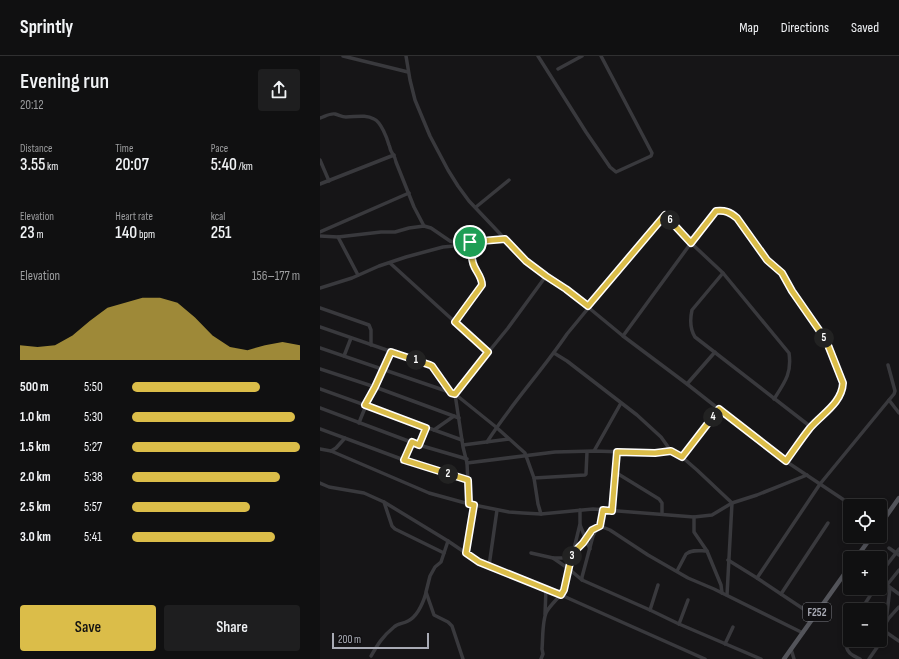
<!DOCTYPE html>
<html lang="en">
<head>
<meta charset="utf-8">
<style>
  body { margin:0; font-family:"Sofia Sans Condensed",sans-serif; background:#1e1e1f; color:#f1f3f6; height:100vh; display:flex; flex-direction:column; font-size:15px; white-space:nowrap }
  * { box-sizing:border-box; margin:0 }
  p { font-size:13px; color:#9c9d9f }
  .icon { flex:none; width:22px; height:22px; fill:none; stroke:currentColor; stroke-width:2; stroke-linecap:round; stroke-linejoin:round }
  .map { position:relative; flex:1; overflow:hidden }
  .sheet { display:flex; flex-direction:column; background:#101011; width:320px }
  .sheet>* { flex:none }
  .buttons { position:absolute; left:523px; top:443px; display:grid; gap:8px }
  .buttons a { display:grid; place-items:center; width:44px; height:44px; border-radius:4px; background:#101011; box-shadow:0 2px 6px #0003,0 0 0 1px #303031; font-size:20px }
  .scale { position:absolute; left:12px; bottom:10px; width:97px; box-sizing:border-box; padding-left:4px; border:2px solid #a9abb5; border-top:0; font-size:11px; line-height:14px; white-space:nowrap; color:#a9abb5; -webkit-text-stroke:3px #111012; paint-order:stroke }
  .pin { position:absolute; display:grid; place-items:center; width:34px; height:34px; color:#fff; margin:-17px; border:2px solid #fff; border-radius:50%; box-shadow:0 1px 4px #0007 }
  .km { position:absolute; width:20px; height:20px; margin:-10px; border-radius:50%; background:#222; color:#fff; font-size:11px; line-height:20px; text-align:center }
  .round { display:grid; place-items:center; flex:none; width:42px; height:42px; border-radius:4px; background:#1e1e1f }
  .summary { display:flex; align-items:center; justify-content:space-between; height:68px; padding:0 20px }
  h1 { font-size:22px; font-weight:600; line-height:30px }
  .metrics { display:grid; grid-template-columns:repeat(3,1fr); gap:6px; height:68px; padding:4px 20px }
  .metrics div { display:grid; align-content:center }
  .metrics b { font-size:17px; font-weight:600 }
  .metrics small { font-size:11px; font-weight:400 }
  .metrics p { font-size:11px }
  .chart { height:112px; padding:8px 20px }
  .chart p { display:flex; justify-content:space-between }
  .chart svg { width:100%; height:72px; margin-top:4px; fill:#dbbd49; opacity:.7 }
  .cta { display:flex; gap:8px; margin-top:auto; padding:8px 20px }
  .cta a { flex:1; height:46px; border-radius:4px; background:#dbbd49; color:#111; font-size:16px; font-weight:600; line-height:46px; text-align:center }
  .cta a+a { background:#1e1e1f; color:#f1f3f6 }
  ul { padding:0 20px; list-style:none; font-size:13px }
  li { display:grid; grid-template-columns:64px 48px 1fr; align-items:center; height:30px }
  li i { height:10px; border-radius:5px; background:#dbbd49 }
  header { display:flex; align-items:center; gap:24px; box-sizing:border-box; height:56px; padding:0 20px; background:#101011; border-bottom:1px solid #303031 }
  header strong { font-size:19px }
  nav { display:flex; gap:22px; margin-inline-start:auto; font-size:14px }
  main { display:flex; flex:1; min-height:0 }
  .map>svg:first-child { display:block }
</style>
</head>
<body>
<header>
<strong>Sprintly</strong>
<nav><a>Map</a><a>Directions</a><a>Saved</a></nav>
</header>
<main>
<section class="sheet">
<div class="summary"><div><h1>Evening run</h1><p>20:12</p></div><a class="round"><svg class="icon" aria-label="share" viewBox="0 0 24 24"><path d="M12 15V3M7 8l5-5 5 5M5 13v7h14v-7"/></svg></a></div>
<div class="metrics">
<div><p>Distance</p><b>3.55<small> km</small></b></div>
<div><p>Time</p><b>20:07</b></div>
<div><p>Pace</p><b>5:40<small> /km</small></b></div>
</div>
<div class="metrics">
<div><p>Elevation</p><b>23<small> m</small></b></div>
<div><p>Heart rate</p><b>140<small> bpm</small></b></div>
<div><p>kcal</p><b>251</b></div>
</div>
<div class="chart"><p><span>Elevation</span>156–177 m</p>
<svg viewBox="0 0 160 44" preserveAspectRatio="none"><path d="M0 44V35L10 36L20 35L30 29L40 20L50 12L60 9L70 6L80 6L90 9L100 18L110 29L120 36L130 38L140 35L150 33L160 35V44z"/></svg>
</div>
<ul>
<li><b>500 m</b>5:50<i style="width:76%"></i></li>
<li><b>1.0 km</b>5:30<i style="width:97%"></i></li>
<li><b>1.5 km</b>5:27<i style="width:100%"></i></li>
<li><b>2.0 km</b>5:38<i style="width:88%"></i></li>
<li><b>2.5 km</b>5:57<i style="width:70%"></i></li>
<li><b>3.0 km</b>5:41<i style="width:85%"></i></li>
</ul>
<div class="cta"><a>Save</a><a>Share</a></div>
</section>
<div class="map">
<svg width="579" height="603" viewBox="0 0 579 603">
  <rect width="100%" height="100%" fill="#161517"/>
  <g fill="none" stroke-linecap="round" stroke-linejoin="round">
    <!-- minor -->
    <g stroke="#39393d" stroke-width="3.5">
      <path d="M23,0L88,16"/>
      <path d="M86,0L90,24L95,44L110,80L128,114L138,130L149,145L185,183"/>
      <path d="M218,0L266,76L290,111L296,116L331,100L332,97L281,0"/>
      <path d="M238,13L262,0"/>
      <path d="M0,62C4,61 10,57 15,58C19,59 22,61 26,61C36,61 45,58 54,63C61,66 67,82 69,89C70,91 70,93 71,95C73,99 75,100 76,106L94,151L104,170"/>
      <path d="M0,104L9,125"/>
      <path d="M0,128L74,99"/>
      <path d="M156,151L189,124"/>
      <path d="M0,176L89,137"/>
      <path d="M0,180L18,181L61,176H75L89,172L104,170L111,172L130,185L140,188"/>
      <path d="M18,181L38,219"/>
      <path d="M70,207L168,296"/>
      <path d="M403,217L372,254C370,263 370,273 375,281L491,371"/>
      <path d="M0,232L32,222L59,210L86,201L123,191L145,189L150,186L185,183L206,205L226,220L246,233L303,280L367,328L461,402L533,450"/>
      <path d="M0,252L49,269L51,274V289"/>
      <path d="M135,266L162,229V226L153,207L150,186"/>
      <path d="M0,271L110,309L116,315L130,336"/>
      <path d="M303,280L371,187L397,155C405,154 410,156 417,162L447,204L462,217L472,235L506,284L523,327C522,347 502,358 490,372C482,382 474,394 467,405"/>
      <path d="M0,292L135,338L176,371L205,397L214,422L218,448L221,458"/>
      <path d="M234,297L247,305L317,359L341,381L351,395L362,401L377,414L412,447L407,539"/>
      <path d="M24,300L31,282"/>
      <path d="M568,309L575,335L574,338L569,344L579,357"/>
      <path d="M0,313L55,331L139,362"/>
      <path d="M367,328L395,296"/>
      <path d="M0,333L142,384"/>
      <path d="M0,352L99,389L147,403"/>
      <path d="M39,367C48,342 61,320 71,296"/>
      <path d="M0,373L84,404L148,425"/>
      <path d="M114,374L134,360"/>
      <path d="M167,386C191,348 222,315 247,278L345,159L371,187L403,217L469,297C472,317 465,326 454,343"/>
      <path d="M99,389L107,372"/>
      <path d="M143,389L189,383"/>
      <path d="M0,393L11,395L16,392L25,382"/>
      <path d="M11,395L109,437L149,448L189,456L203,457L221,458L273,453L374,461L392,459L412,447L437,439L487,419"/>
      <path d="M274,395L301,347"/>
      <path d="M362,401L399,353"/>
      <path d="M84,404L92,386"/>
      <path d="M147,407L235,396L274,395L335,397L351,395"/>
      <path d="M295,416L339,443L342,447V458"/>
      <path d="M214,422L265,419L266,418L267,396"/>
      <path d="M0,427L9,431L44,437L64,446L128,485L159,506L232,535L385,603"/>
      <path d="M64,446L72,470L75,473L124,497"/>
      <path d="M149,448L147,407L143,391L135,338L166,299L188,272L226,220"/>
      <path d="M292,455L297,397"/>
      <path d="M374,461V476L387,495L401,529L402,537"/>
      <path d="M260,469L270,493"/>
      <path d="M128,485L121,506L115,511L110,520L106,536L114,559L128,566L132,570L143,603"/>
      <path d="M569,492L579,499"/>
      <path d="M146,497L153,449"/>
      <path d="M211,497L233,502H251"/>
      <path d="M252,498L263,487L269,476L272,474L280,470L290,474L328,499L368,522L394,533L483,577"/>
      <path d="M233,502L249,513L262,524L330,554L359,568L441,603"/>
      <path d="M408,504L437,522L494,560"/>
      <path d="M169,510L177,454"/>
      <path d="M357,515L366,498C372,493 380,495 387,495"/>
      <path d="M560,518L579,493"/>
      <path d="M437,522L500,428L569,344"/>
      <path d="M262,524V521L273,480L276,474L280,470L283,454"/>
      <path d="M560,524L579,538"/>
      <path d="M567,529L579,514"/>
      <path d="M461,538L508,467"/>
      <path d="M330,554L338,529"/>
      <path d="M532,554L534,553L535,554"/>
      <path d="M541,554L555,532"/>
      <path d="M560,556L567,554"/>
      <path d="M530,557C528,566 522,589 529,596C531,599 536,601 540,603"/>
      <path d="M225,558L226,533"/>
      <path d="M566,566L570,532"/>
      <path d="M359,568L368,544"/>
      <path d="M560,572L579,585"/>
      <path d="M563,574C567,562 571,560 579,551"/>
      <path d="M405,588L413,571"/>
      <path d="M471,593L474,603"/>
      <path d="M51,600C58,588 62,581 74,571C78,567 83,568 88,565C98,560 103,547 106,537"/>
      <path d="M221,603L223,598L222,593C223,583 222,563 227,555C232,547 239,542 244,534L260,468V454"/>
      <path d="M549,603L567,577"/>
    </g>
    <!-- major -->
    <g stroke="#53545a" stroke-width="4.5">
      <path d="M560,469L579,442"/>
      <path d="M536,502L552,480"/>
      <path d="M464,603L530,510"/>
    </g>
  </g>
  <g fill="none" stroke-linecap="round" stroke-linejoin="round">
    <defs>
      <path id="route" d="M396,155C405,154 410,156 417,162L447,204L462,217L472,235L506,284L523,327C522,347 502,358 490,372C482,382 474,394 466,405L399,353L362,401L351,395L335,397L297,396L292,455L283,454L280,470L272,474L263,487L252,498L244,534L241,539L159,506L146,497L154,449L149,448L148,424L84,404L92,386L99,389L106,372L45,349L55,331L71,296L110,309L112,310L131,337L135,338L168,296L135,266L162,229C162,220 155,215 153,207C151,200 151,193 150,186L185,183L206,205L226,220L246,233L268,250L345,159L371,187Z"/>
    </defs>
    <!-- route casing -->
    <use href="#route" stroke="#fff" stroke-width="8"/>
    <!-- route -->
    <use href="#route" stroke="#dbbd49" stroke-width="5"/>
  </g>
  <g text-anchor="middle" stroke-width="3" stroke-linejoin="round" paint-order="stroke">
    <!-- shield labels -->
    <rect fill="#111012" stroke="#7b7c84" stroke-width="1" x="483" y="547" width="28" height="18" rx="3"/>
    <g font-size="11" font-weight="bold" fill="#a9abb5">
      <text x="497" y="560">F252</text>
    </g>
  </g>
</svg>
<div class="buttons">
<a><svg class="icon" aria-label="locate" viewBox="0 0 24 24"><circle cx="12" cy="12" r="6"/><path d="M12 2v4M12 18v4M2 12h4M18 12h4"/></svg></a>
<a>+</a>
<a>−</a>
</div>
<div class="scale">200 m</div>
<div class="pin" style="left:150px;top:186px;background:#1e9e55"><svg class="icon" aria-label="arrive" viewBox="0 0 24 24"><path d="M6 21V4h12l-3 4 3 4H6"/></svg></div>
<b class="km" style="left:96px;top:304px">1</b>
<b class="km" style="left:128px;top:418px">2</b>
<b class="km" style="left:252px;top:500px">3</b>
<b class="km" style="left:393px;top:361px">4</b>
<b class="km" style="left:504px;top:282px">5</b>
<b class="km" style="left:350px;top:164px">6</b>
</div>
</main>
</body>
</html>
